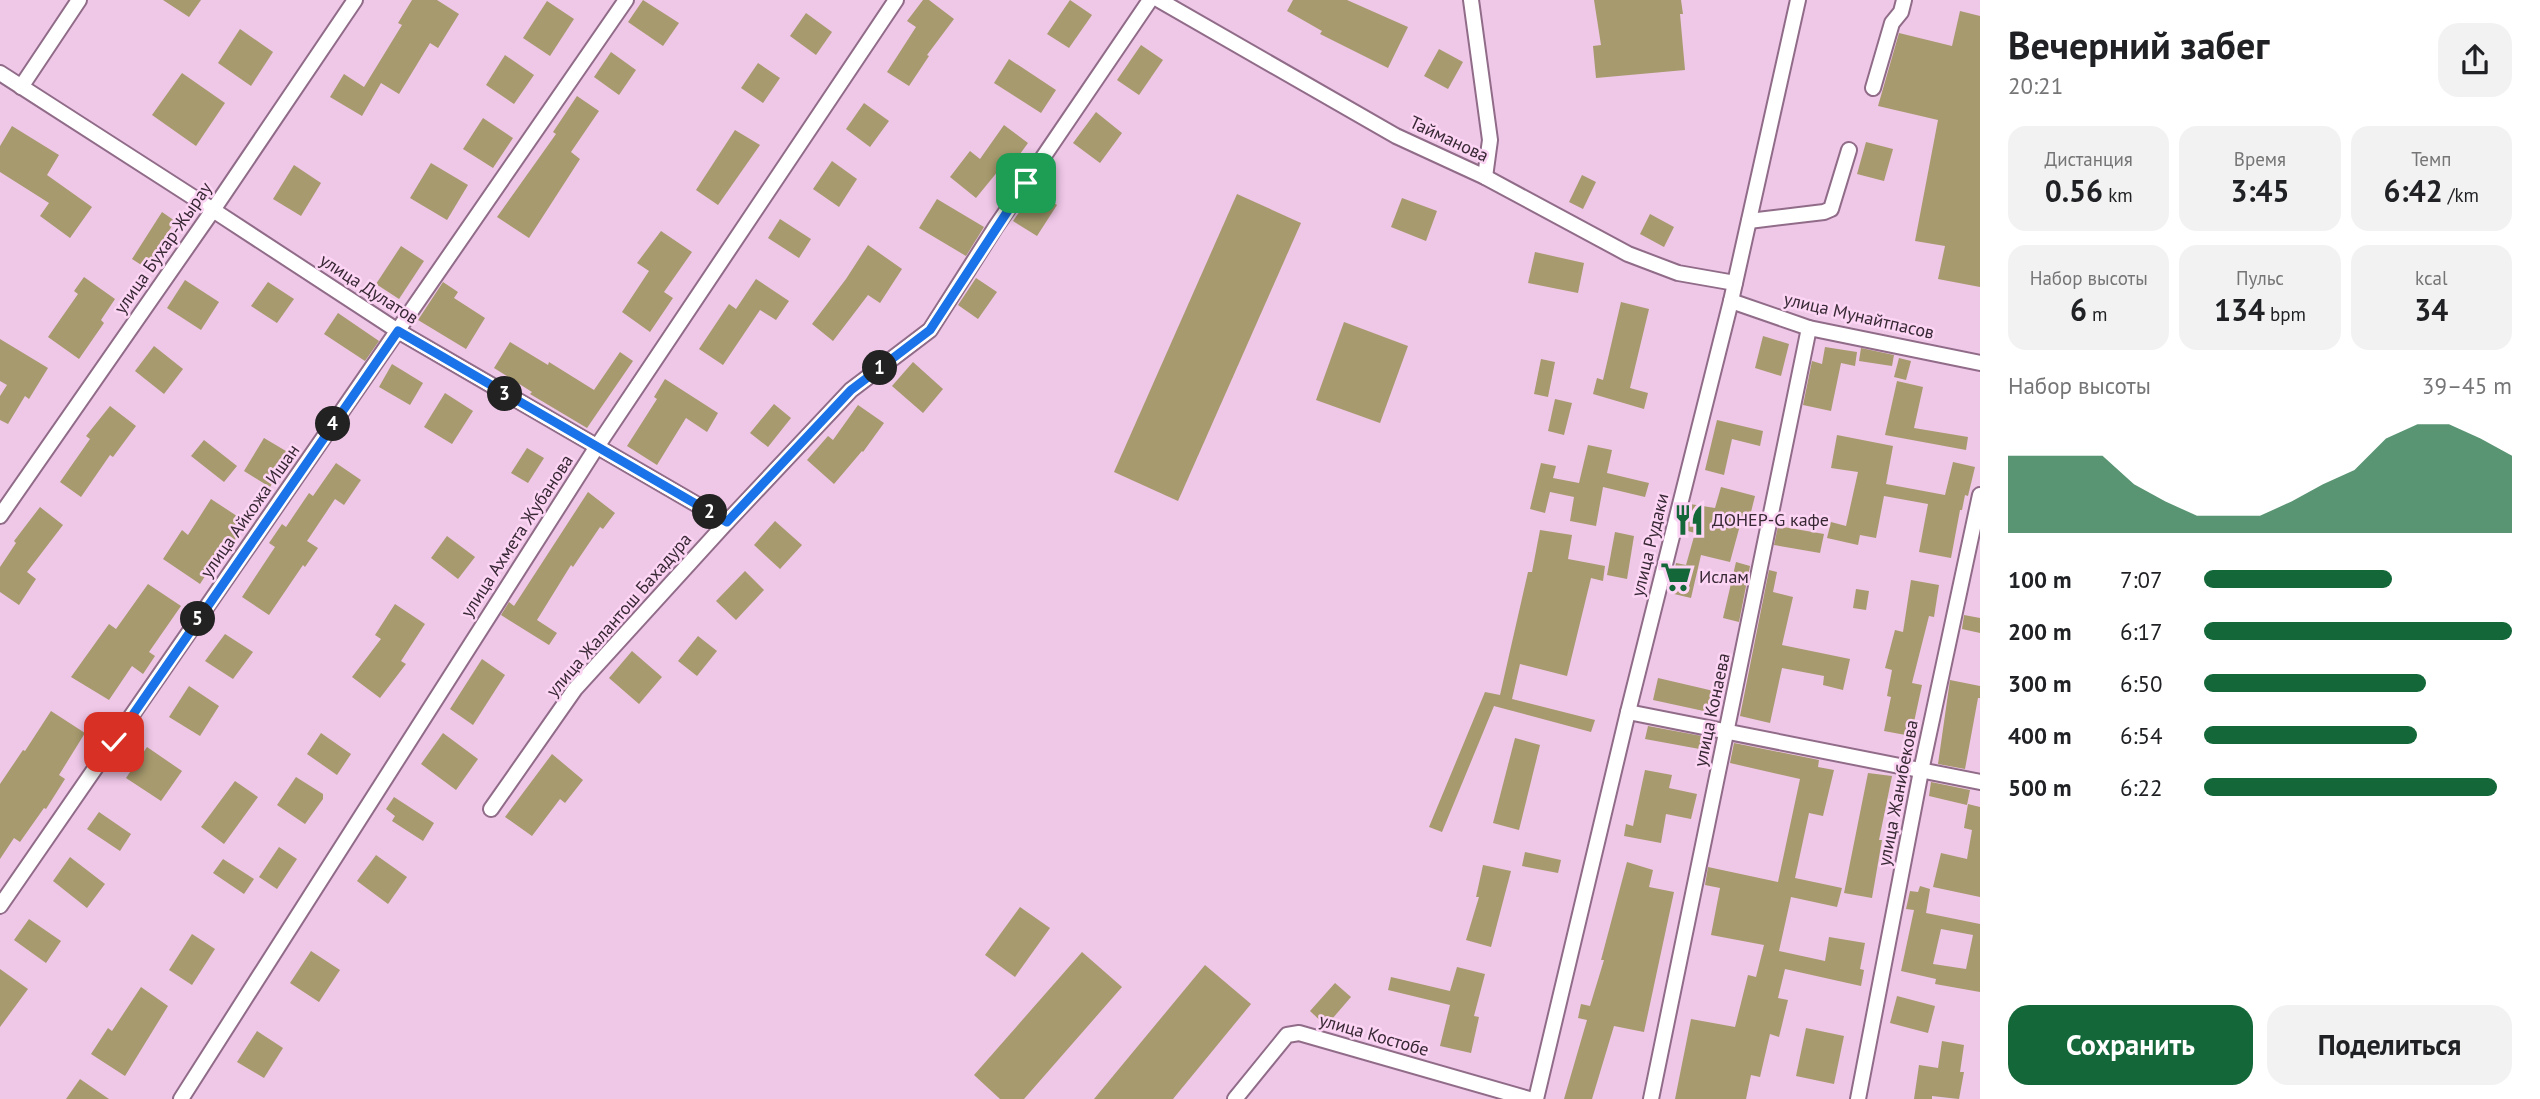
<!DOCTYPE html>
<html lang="ru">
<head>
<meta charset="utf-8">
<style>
  body { margin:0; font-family:"PT Sans",sans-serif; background:#f2f2f2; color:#202124; height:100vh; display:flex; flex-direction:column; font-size:26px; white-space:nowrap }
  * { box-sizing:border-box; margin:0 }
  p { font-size:23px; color:#757577 }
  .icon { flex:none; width:38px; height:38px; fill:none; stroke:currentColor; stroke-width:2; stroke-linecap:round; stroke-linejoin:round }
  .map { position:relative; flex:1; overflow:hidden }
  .details { display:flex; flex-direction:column; background:#fff; width:560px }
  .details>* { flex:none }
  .pin { position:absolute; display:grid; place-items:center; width:60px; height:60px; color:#fff; margin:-30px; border-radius:14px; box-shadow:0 4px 10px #0006 }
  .km { position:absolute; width:35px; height:35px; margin:-18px; border-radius:50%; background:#222; color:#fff; font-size:19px; line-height:35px; text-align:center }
  .round { display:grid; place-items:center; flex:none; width:74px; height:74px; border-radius:21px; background:#f2f2f2 }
  .overview { display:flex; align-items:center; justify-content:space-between; height:119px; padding:0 28px }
  h1 { font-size:38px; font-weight:700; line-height:52px }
  .stats { display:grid; grid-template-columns:repeat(3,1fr); gap:10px; height:119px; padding:7px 28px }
  .stats div { display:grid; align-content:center; border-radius:18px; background:#f2f2f2; text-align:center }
  .stats b { font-size:30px; font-weight:700 }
  .stats small { font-size:19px; font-weight:400 }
  .stats p { font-size:19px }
  .chart { height:196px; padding:14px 28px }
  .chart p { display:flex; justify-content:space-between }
  .chart svg { width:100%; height:126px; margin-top:7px; fill:#136738; opacity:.7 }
  .button { display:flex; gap:14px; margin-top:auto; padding:14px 28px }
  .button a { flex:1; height:80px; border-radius:21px; background:#136738; color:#fff; font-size:28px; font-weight:700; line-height:80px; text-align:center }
  .button a+a { background:#f2f2f2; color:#202124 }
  ul { padding:0 28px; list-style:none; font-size:23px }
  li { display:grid; grid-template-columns:112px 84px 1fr; align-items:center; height:52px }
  li i { height:18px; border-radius:9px; background:#136738 }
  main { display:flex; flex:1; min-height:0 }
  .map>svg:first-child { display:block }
</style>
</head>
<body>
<main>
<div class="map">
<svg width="1980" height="1099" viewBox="0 0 1980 1099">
  <rect width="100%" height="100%" fill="#efc7e7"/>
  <!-- building -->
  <g fill="#a79a6e" fill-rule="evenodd">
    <path d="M163,0H201L189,17Z"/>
    <path d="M412,0H437L459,14L438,48L430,43L399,94L381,83L362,116L330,97L344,74L364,87L402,25L398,23Z"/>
    <path d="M643,0L679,23L663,46L628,22Z"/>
    <path d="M923,0H929L954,19L927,55L929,56L909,86L887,72L916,27L907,21Z"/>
    <path d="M1070,0L1092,15L1069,48L1047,34Z"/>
    <path d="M1293,0H1347L1408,27L1388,68L1320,34L1322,31L1287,11Z"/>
    <path d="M1594,0H1681L1683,14H1680L1685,70L1596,78L1593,46L1601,45Z"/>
    <path d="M547,1L574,19L550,56L523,38Z"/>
    <path d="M1960,11L1980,16V287L1938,279L1945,246L1915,241L1938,120L1878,106L1899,33L1952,46Z"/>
    <path d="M806,13L832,32L816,55L790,36Z"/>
    <path d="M240,29L273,52L251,86L218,63Z"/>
    <path d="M1141,45L1163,60L1139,95L1117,80Z"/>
    <path d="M1439,49L1463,62L1448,89L1424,76Z"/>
    <path d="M611,52L636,70L619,95L594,77Z"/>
    <path d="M505,55L534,75L514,104L486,85Z"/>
    <path d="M1009,59L1056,90L1041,113L994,83Z"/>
    <path d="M758,63L780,78L763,103L741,88Z"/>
    <path d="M182,73L225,103L196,146L152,115Z"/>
    <path d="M577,96L599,111L571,152L580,159L529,238L497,217L556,134L553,132Z"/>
    <path d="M864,103L889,121L870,147L846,129Z"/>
    <path d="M1096,112L1122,133L1100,163L1073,143Z"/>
    <path d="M483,118L513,138L493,168L463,149Z"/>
    <path d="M1004,125L1028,143L1009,169L1003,165L976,198L950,177L970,151L980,159Z"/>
    <path d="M12,126L59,155L47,175L92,207L70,238L40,216L49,203L0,172V146Z"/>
    <path d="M735,130L760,145L718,205L696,190Z"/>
    <path d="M1866,142L1893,149L1884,181L1857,174Z"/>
    <path d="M832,161L857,179L839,207L813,189Z"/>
    <path d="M431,163L468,185L447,220L410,198Z"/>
    <path d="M294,165L321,183L301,216L273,199Z"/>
    <path d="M1582,175L1596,182L1583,209L1569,202Z"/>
    <path d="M1035,189L1057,205L1037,236L1013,221Z"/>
    <path d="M1237,194L1301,223L1178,501L1114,472Z"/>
    <path d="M1402,198L1437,211L1426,241L1391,227Z"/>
    <path d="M937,199L984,227L966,256L919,228Z"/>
    <path d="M162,212L175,221L146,268L132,259Z"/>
    <path d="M1650,214L1674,227L1664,247L1640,234Z"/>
    <path d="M780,219L811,239L799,258L768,238Z"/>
    <path d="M661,231L692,252L664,292L673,298L650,332L622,312L649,271L637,263Z"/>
    <path d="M868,245L902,269L880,303L868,295L833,341L812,324L846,279Z"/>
    <path d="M401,246L424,261L399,299L376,284Z"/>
    <path d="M1535,252L1584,263L1578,293L1528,283Z"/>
    <path d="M84,277L115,299L101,320L104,323L79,359L48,337L78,294L74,291Z"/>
    <path d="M976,278L997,292L978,319L958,305Z"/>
    <path d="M756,279L789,301L776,320L760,310L723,365L699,349L729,304L736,309Z"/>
    <path d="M185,280L219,302L201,330L167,308Z"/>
    <path d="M268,282L294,299L277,323L251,306Z"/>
    <path d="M443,282L458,292L454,298L485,318L466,349L418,320Z"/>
    <path d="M1621,302L1649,309L1630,388L1648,393L1644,409L1593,394L1597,378L1603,380Z"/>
    <path d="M338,313L379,341L365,361L324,334Z"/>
    <path d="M1344,322L1408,346L1380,423L1316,400Z"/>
    <path d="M1763,336L1789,344L1781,376L1755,368Z"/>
    <path d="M0,339L48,368L29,399L25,396L8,424L0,420V396L7,385L0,381Z"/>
    <path d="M510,342L548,365L549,362L594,390L620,352L633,361L587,428L530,394L532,392L494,368Z"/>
    <path d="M154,346L183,369L164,394L135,371Z"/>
    <path d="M1825,347L1857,352L1855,366L1841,363L1831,411L1803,405L1812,361L1822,364Z"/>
    <path d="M1861,348L1894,355L1892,366L1859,361Z"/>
    <path d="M1899,358L1911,361L1906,380L1894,377Z"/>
    <path d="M1541,359L1555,362L1548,397L1534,394Z"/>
    <path d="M913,362L943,389L923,413L892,386Z"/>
    <path d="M392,364L423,383L410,405L379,387Z"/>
    <path d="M665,379L718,413L707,432L686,418L657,465L627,446L657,399L654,397Z"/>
    <path d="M1897,381L1923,387L1914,428L1968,437L1966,450L1885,435Z"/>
    <path d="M445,393L473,411L452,444L424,427Z"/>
    <path d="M1555,399L1572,403L1564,435L1548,431Z"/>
    <path d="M774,404L791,418L768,447L750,433Z"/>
    <path d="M858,405L884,423L863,452L862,451L834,484L807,460L828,436L833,440Z"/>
    <path d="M110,406L136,426L113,457L110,455L81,497L60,482L90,439L86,436Z"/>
    <path d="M1717,420L1763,431L1760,446L1732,439L1724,475L1705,470Z"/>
    <path d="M1837,435L1893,446L1886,484L1945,495L1953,462L1975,467L1968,496L1965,495L1962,510H1960L1951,558L1919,552L1928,504L1884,496L1876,538L1860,535L1858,545L1827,538L1831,522L1846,526L1858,472L1831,468Z"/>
    <path d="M264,438L291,454L270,487L244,471Z"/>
    <path d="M204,440L237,466L224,482L191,456Z"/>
    <path d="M1588,445L1612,450L1607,473L1649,483L1645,497L1603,487L1596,526L1570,521L1574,497L1550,492L1545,513L1530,509L1541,463L1556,466L1553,478L1579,483Z"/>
    <path d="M527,448L544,458L528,483L511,473Z"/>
    <path d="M336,463L361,480L344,505L335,499L307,541L318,548L305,567L303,565L269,615L242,597L275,547L269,543L282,524L286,527L309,493L313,496Z"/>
    <path d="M1721,487L1755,496L1749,520L1742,518L1730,562L1701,555L1691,598L1670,593L1676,563L1686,565L1695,533L1684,530L1690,504L1715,508Z"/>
    <path d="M588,492L615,513L603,529L600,527L573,567L571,565L537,620L557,633L549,645L501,615L509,602L514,606Z"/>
    <path d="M211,499L246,522L228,551L223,548L200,584L163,559L182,530L188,535Z"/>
    <path d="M40,507L63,525L27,572L36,579L19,605L0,592V567L16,543L14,541Z"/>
    <path d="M775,521L802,545L780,569L754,545Z"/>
    <path d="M1778,526L1824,534L1820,553L1774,545Z"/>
    <path d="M1540,530L1572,535L1568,559L1605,566L1603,581L1591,578L1567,676L1520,664L1512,699L1595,720L1591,732L1494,706L1442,832L1429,827L1485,692L1500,695L1528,572H1532Z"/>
    <path d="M1615,532L1634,536L1627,579L1607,575Z"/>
    <path d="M447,536L475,557L458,579L431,558Z"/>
    <path d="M1736,562L1750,566L1739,622L1723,618Z"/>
    <path d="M1769,570L1777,572L1773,592L1793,597L1782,645L1850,659L1843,690L1823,685L1824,676L1782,668L1770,723L1740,716Z"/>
    <path d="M745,571L764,590L736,620L716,601Z"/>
    <path d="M1911,580L1939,585L1934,617L1929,616L1912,683L1922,685L1911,736L1884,731L1891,697L1887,696L1892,670L1885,668L1895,630L1903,632Z"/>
    <path d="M148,584L181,606L149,652L155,656L143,674L132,666L109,700L71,677L109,624L116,629Z"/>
    <path d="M1856,589L1869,591L1866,610L1853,608Z"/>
    <path d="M395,604L425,624L401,661L406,664L380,698L352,677L381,639L375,635Z"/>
    <path d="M1964,615L1980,618V633L1962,629Z"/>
    <path d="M225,634L253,652L233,679L205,661Z"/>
    <path d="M698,636L717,651L697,676L678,661Z"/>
    <path d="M632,651L662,677L639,704L609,678Z"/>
    <path d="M482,659L505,675L473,725L450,709Z"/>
    <path d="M1658,678L1718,692L1713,713L1653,700Z"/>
    <path d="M1950,680L1980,686V698H1978L1965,769L1938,764Z"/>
    <path d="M189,686L219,706L200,736L169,717Z"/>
    <path d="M51,711L85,733L59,775L65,779L46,809L44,808L20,842L14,838L0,859V784L23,750L25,751Z"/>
    <path d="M1648,726L1707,737L1705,750L1645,739Z"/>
    <path d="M321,733L351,754L337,775L307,754Z"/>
    <path d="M443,733L478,759L456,790L421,764Z"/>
    <path d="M1515,738L1540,745L1519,830L1493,823Z"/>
    <path d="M1734,743L1819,760L1818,767L1834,770L1823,816L1809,813L1795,878L1842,888L1837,907L1791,897L1779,951L1825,961L1829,937L1865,943L1860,969L1864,970L1861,986L1785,969L1778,998L1788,1000L1779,1037L1770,1034L1760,1077L1751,1075L1746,1099H1675L1691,1019L1735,1027L1748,975L1756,977L1764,945L1711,935L1720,888L1705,885L1708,867L1778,882L1800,779L1730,763Z"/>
    <path d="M147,747L182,771L161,801L126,778Z"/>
    <path d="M552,754L583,780L565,803L560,799L532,836L505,817Z"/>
    <path d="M1645,770L1672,775L1669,788L1697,794L1691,819L1666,814L1661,843L1624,836L1626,824L1633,826Z"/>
    <path d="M1868,773L1892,776L1879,840H1882L1872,898L1844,893Z"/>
    <path d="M296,777L323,794V799L305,824L277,805Z"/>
    <path d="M235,781L258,797L224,844L201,827Z"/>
    <path d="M1931,782L1970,790L1967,805L1929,796Z"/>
    <path d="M394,797L434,823L423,841L392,821L395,816L386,809Z"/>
    <path d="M1968,804L1980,807V897L1933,887L1941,853L1967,859L1972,830L1964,828Z"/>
    <path d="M99,812L131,834L120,851L87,829Z"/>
    <path d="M279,847L297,859L277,889L259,877Z"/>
    <path d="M1525,852L1561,860L1558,873L1522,866Z"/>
    <path d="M376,855L407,877L388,904L357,881Z"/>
    <path d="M70,857L105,884L87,908L53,881Z"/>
    <path d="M223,859L254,879L244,894L213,873Z"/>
    <path d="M1627,862L1653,870L1649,887L1674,892L1644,1032L1614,1026L1592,1099H1564L1587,1020L1578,1018L1581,1004L1590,1006L1604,960H1601Z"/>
    <path d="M1483,865L1511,871L1491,947L1466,940L1479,897H1476Z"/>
    <path d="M1920,886L1930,889L1926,913L1980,924V992L1935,984L1936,979L1901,971L1914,910L1906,909L1910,891L1918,892ZM1941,929L1973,935L1966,969L1933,964Z"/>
    <path d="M1020,907L1050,928L1015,977L985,955Z"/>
    <path d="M29,919L61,941L46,963L14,940Z"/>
    <path d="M192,934L215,949L192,985L169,970Z"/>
    <path d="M311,951L340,970L319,1002L290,983Z"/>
    <path d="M1082,952L1122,987L1024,1099H1000L974,1075Z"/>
    <path d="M1205,965L1251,1004L1173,1099H1094Z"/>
    <path d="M1457,967L1485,974L1474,1016L1479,1017L1471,1053L1440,1046L1450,1005L1388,990L1391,977L1450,991Z"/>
    <path d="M0,969L28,989L0,1027Z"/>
    <path d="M1335,983L1351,997L1326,1026L1310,1011Z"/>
    <path d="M141,987L168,1006L125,1076L91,1054L108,1028L112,1031Z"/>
    <path d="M1897,996L1935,1006L1928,1033L1890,1023Z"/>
    <path d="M1806,1028L1844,1036L1834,1084L1796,1076Z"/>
    <path d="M257,1031L283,1048L264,1078L237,1062Z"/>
    <path d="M1942,1041L1964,1045L1960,1072H1964L1959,1099L1932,1096V1099H1914L1919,1065L1938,1068Z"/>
    <path d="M80,1079L109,1099H66Z"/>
  </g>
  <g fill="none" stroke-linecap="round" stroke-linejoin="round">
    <defs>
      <g id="minor">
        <path d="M1159,0L1396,136L1485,177L1628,254L1678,273L1735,283"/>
        <path d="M1471,0L1490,140L1485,177"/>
        <path d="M0,73L213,210L398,331L727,522"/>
        <path d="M21,87L79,0"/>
        <path d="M1873,88L1892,23L1901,12L1904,0"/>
        <path d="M1749,221L1824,212L1831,209L1849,150"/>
        <path d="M1731,301L1809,328L1980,363"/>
        <path d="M0,516L213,210L355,0"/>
        <path d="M1628,712L1980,782"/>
        <path d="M491,809L575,689L727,522L851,390L930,330L995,228L1150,0"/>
        <path d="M0,906L626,0"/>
        <path d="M181,1099L596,448L896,0"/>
        <path d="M1235,1099L1287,1035L1299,1033L1529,1099"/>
        <path d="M1536,1099L1628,712L1731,301L1798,0"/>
        <path d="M1651,1099L1809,328"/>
        <path d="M1858,1099L1921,771L1980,495"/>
      </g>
    </defs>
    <!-- minor casing -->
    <use href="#minor" stroke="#906c89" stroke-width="18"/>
    <!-- minor -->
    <use href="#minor" stroke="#fff" stroke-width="14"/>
  </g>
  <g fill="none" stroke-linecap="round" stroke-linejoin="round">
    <defs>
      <path id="route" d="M114,742L398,331L727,522L851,390L930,330L1026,183"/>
    </defs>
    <!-- route casing -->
    <use href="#route" stroke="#fff" stroke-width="14"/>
    <!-- route -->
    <use href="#route" stroke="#1a73e8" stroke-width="9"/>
  </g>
  <!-- icons -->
  <defs>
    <symbol id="restaurant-bare" viewBox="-9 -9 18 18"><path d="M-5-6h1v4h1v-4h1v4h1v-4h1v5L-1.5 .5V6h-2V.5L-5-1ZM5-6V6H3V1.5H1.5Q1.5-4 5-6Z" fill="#136738" stroke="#fcd4f4" stroke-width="2.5" paint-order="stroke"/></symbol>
    <symbol id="supermarket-bare" viewBox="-9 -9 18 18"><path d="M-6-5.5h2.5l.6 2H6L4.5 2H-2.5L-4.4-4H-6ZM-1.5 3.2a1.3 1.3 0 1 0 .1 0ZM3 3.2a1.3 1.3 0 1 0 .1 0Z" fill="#136738" stroke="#fcd4f4" stroke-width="2.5" paint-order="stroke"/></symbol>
  </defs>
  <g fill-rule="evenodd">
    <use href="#restaurant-bare" x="1667" y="498" width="44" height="44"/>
    <use href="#supermarket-bare" x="1654" y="555" width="44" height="44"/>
  </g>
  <g text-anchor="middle" stroke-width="5" stroke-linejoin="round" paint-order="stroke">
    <!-- street labels -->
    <g font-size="18" fill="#372834" stroke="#fcd4f4">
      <text transform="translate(1449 139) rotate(25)" y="6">Тайманова</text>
      <text transform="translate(163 248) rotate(-55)" y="6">улица Бухар-Жырау</text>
      <text transform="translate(369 289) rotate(33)" y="6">улица Дулатов</text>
      <text transform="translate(1859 316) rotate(13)" y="6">улица Мунайтпасов</text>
      <text transform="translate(250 511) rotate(-55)" y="6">улица Айкожа Ишан</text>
      <text transform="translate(517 536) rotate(-57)" y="6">улица Ахмета Жубанова</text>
      <text transform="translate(1650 545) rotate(-76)" y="6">улица Рудаки</text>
      <text transform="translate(619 615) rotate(-49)" y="6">улица Жалантош Бахадура</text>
      <text transform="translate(1712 710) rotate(-78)" y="6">улица Конаева</text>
      <text transform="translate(1898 793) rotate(-79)" y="6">улица Жанибекова</text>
      <text transform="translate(1374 1035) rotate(16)" y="6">улица Костобе</text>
    </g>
    <!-- poi labels -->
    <g font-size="18" fill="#372834" stroke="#fcd4f4" text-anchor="start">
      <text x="1712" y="526">ДОНЕР-G кафе</text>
      <text x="1699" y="583">Ислам</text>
    </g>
  </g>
</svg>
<div class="pin" style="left:1026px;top:183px;background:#1e9e55"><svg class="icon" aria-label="arrive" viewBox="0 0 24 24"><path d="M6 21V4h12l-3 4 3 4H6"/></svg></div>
<div class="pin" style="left:114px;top:742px;background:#d93025"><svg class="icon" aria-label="check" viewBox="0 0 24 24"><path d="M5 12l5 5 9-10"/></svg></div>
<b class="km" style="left:880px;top:368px">1</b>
<b class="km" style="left:710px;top:512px">2</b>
<b class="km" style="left:505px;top:394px">3</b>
<b class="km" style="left:333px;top:424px">4</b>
<b class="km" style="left:198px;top:619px">5</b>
</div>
<section class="details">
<div class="overview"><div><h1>Вечерний забег</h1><p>20:21</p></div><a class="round"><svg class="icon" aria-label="share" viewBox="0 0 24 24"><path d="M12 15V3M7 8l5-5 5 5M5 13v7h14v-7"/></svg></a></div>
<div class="stats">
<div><p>Дистанция</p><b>0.56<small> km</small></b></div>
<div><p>Время</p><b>3:45</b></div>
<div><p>Темп</p><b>6:42<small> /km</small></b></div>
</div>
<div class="stats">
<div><p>Набор высоты</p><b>6<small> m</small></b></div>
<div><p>Пульс</p><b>134<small> bpm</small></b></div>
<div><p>kcal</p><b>34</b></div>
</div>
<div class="chart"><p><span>Набор высоты</span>39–45 m</p>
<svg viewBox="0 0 160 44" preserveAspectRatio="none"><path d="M0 44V17L10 17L20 17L30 17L40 27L50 33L60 38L70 38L80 38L90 33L100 27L110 22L120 11L130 6L140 6L150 11L160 17V44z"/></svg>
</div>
<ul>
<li><b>100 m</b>7:07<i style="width:61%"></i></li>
<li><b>200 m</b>6:17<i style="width:100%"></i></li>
<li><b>300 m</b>6:50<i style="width:72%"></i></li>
<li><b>400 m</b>6:54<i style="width:69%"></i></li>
<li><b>500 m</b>6:22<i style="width:95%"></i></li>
</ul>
<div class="button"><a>Сохранить</a><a>Поделиться</a></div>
</section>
</main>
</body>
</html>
